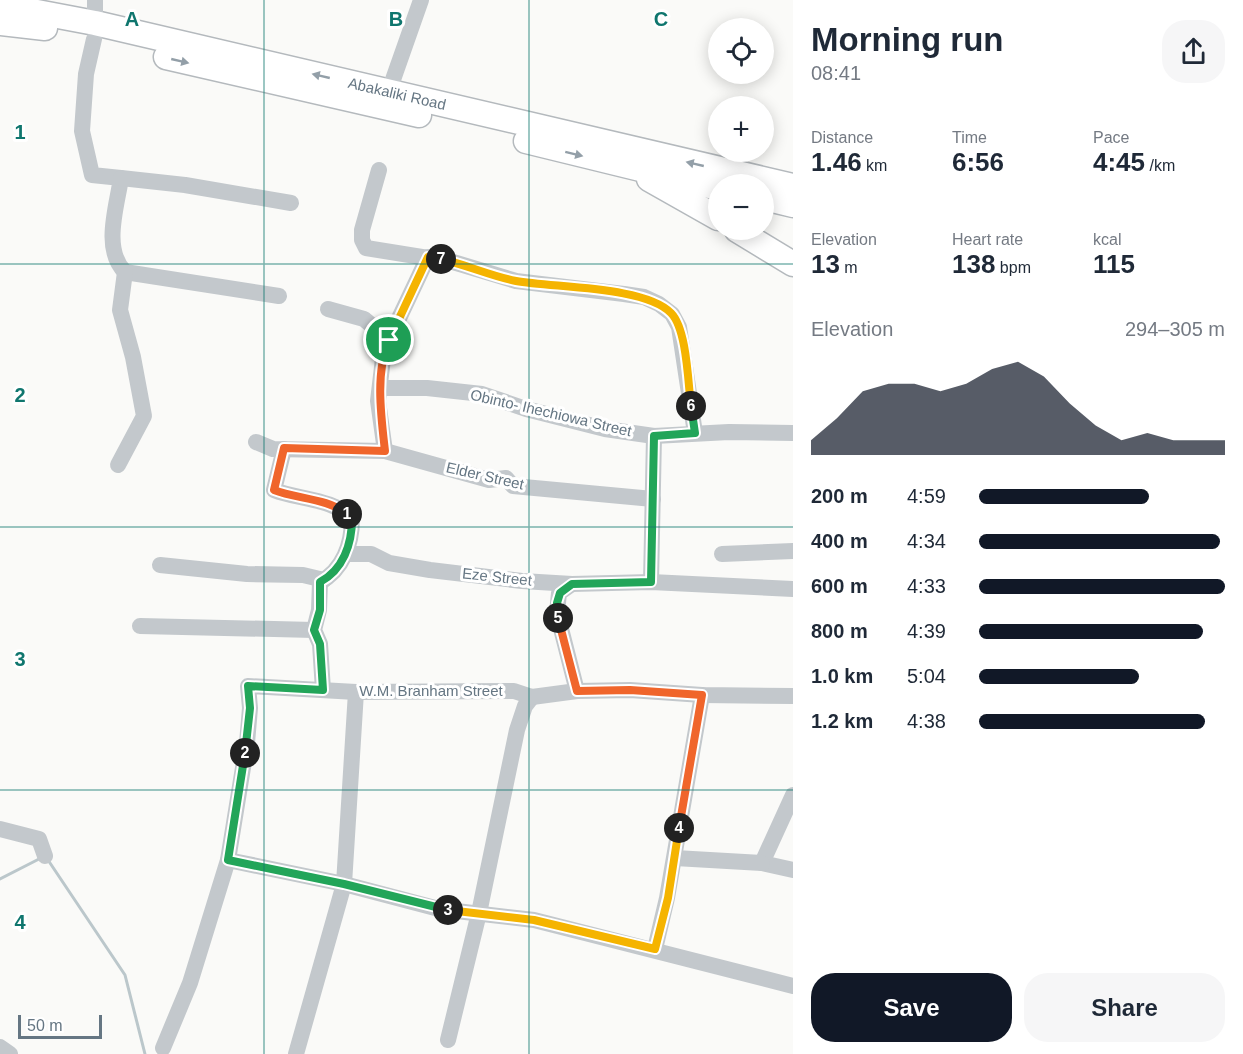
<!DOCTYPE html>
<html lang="en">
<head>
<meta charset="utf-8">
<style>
  body { margin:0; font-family:Arial,sans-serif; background:#f6f6f7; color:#1f2937; height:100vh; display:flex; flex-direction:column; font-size:22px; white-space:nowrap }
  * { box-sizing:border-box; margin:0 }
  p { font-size:20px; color:#747a83 }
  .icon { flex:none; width:33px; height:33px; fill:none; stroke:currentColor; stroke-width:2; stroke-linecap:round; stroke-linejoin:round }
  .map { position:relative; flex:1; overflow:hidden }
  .sheet { display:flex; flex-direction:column; background:#fff; width:450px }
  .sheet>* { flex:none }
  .fabs { position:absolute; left:708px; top:18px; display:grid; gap:12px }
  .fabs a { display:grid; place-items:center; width:66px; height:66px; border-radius:50%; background:#fff; box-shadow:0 3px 15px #0003; font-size:30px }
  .scale { position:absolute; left:18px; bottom:15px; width:84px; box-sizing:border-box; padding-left:6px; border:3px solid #657683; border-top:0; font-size:16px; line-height:21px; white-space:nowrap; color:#657683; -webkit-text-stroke:4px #fff; paint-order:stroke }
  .pin { position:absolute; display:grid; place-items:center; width:51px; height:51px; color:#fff; margin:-26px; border:3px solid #fff; border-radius:50%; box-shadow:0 2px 6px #0007 }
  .km { position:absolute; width:30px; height:30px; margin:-15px; border-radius:50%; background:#222; color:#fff; font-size:16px; line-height:30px; text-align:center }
  .round { display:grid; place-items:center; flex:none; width:63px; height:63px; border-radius:24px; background:#f6f6f7 }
  .overview { display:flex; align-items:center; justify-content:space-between; height:102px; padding:0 18px }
  h1 { font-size:33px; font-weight:600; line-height:45px }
  .figures { display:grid; grid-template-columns:repeat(3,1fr); gap:9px; height:102px; padding:6px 18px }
  .figures div { display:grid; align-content:center }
  .figures b { font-size:26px; font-weight:600 }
  .figures small { font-size:16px; font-weight:400 }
  .figures p { font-size:16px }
  .chart { height:168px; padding:12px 18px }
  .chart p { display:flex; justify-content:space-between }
  .chart svg { width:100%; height:108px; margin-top:6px; fill:#111827; opacity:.7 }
  .button { display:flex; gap:12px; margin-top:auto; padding:12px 18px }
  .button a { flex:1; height:69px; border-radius:24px; background:#111827; color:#fff; font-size:24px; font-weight:600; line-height:69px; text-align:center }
  .button a+a { background:#f6f6f7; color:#1f2937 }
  ul { padding:0 18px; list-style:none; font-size:20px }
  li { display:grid; grid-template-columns:96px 72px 1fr; align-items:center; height:45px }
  li i { height:15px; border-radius:8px; background:#111827 }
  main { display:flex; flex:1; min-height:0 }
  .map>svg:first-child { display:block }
</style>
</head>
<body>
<main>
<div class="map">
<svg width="793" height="1054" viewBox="0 0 793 1054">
  <rect width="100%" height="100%" fill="#fafaf8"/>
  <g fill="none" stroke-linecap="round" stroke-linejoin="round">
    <!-- stream -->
    <g stroke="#bbc7cb" stroke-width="3">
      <path d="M48,860L125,975L145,1054"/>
      <path d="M0,879L41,858"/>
    </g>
    <defs>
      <g id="highway">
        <path d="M0,5L95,23L793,186"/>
        <path d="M0,23L45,28"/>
        <path d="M166,57L419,115"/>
        <path d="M526,141L718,188"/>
        <path d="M649,179L718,218"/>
        <path d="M764,198L793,205"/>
        <path d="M737,230L793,264"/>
      </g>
    </defs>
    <!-- highway casing -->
    <use href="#highway" stroke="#b4b9bd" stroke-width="27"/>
    <!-- minor -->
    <g stroke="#c3c8cc" stroke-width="16">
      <path d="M95,0V23"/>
      <path d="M94,39L86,74L82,131L92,175L121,178C117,206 102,249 125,272L279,296"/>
      <path d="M389,91L421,0"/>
      <path d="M379,170L362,230V240L366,248L453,262L516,281L624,294L644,297L659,304L672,314L679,327L695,433"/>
      <path d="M121,178L185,185L291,203"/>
      <path d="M328,309L364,319L389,340"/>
      <path d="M382,388H427L482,394L526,409L605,429L654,436L729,432L793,433"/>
      <path d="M256,442L273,449L385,451L489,480L506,478L513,486L653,499"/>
      <path d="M284,449L274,490C299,500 333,498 352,519C352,544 343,570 320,582L319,610L314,630L320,644L323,690"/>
      <path d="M385,451L378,401L384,350L428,257"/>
      <path d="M118,465L144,416L133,357L120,310L125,272"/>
      <path d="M347,554H371L389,563L430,570L522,581L572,584L651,582L793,589"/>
      <path d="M722,554L793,551"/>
      <path d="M160,565L247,574L303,575L324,580"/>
      <path d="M651,582L654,436"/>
      <path d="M572,584L559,593L557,613L577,691"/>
      <path d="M140,626L314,630"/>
      <path d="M793,795L762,863L793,870"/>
      <path d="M0,829L39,839L45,856"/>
      <path d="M675,858L762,863"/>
      <path d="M228,860L344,884L439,909L534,920L793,986"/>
      <path d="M655,949L667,898L702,695"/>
      <path d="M448,1040L479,913L517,730L525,706L532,697"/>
      <path d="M0,1047L10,1054"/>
      <path d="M163,1048L190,983L228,860L247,743L250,708L248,686L356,692L514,691L532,697L577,691L630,690L702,695L793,696"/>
      <path d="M296,1054L344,884L356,692"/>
    </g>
    <!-- highway -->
    <use href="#highway" stroke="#fff" stroke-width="24"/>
  </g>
  <!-- one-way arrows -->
  <defs><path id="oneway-solid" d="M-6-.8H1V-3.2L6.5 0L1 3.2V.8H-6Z" transform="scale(1.5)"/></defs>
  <g fill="#939fa8">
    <use href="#oneway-solid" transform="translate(180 61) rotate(13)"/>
    <use href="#oneway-solid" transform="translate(321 76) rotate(-167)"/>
    <use href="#oneway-solid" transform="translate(574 154) rotate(14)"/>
    <use href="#oneway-solid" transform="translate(695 164) rotate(-167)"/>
  </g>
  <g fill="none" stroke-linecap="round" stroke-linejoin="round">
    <defs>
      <path id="split-1" d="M347,514C327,498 297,499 274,490L284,448L385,451C381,416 375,372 389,340"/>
      <path id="split-2" d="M245,753L250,708L248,686L323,690L320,644L314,630L320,610V582C343,570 352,544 352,519L347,514"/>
      <path id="split-3" d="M245,753L228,860L344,884L448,910"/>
      <path id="split-4" d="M448,910L534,920L655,949L668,898L679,828"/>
      <path id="split-5" d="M558,618L577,691L630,690L702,695L679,828"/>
      <path id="split-6" d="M558,618L557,603L560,593L572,584L651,582L654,436L695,433L691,406"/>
      <path id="split-7" d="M441,259C467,265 491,276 516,281C555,288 645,286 671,313C687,329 688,383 691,406"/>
      <path id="split-8" d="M389,340L428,257L441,259"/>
    </defs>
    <!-- split-1 casing -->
    <use href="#split-1" stroke="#fff" stroke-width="12"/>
    <!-- split-2 casing -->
    <use href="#split-2" stroke="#fff" stroke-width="12"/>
    <!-- split-3 casing -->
    <use href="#split-3" stroke="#fff" stroke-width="12"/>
    <!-- split-4 casing -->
    <use href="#split-4" stroke="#fff" stroke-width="12"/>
    <!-- split-5 casing -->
    <use href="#split-5" stroke="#fff" stroke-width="12"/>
    <!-- split-6 casing -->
    <use href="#split-6" stroke="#fff" stroke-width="12"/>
    <!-- split-7 casing -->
    <use href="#split-7" stroke="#fff" stroke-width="12"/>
    <!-- split-8 casing -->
    <use href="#split-8" stroke="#fff" stroke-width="12"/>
    <!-- split-1 -->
    <use href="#split-1" stroke="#f0652b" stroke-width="8"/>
    <!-- split-2 -->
    <use href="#split-2" stroke="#22a559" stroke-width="8"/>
    <!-- split-3 -->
    <use href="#split-3" stroke="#22a559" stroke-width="8"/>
    <!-- split-4 -->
    <use href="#split-4" stroke="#f5b400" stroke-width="8"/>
    <!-- split-5 -->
    <use href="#split-5" stroke="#f0652b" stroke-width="8"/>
    <!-- split-6 -->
    <use href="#split-6" stroke="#22a559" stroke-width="8"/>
    <!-- split-7 -->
    <use href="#split-7" stroke="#f5b400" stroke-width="8"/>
    <!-- split-8 -->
    <use href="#split-8" stroke="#f5b400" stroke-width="8"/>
  </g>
  <!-- grid -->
  <path fill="none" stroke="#0f766e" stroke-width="1.5" stroke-opacity="0.55" d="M264,0V1054M529,0V1054M0,264H793M0,527H793M0,790H793"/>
  <g text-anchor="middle" stroke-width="6" stroke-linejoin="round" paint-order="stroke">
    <!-- street labels -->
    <g font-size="15" fill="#657683" stroke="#fff">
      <text transform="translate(397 94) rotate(13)" y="5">Abakaliki Road</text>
      <text transform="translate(551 413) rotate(13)" y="5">Obinto- Ihechiowa Street</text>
      <text transform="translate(485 476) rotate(13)" y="5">Elder Street</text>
      <text transform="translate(497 577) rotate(6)" y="5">Eze Street</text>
      <text x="431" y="696">W.M. Branham Street</text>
    </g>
  </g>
  <g font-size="20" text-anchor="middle" font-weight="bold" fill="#0f766e" stroke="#fff" stroke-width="6" stroke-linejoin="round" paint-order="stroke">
    <text x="132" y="26">A</text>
    <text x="396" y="26">B</text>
    <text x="661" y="26">C</text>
    <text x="20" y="139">1</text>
    <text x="20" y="402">2</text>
    <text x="20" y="666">3</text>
    <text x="20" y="929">4</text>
  </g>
</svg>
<div class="fabs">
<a><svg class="icon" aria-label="locate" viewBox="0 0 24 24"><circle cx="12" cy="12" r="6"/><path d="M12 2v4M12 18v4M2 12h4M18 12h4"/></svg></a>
<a>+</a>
<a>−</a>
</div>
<div class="scale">50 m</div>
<div class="pin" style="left:389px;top:340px;background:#1e9e55"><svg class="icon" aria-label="arrive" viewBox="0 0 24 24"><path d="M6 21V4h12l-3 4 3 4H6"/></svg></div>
<b class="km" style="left:347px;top:514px">1</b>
<b class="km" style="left:245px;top:753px">2</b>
<b class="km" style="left:448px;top:910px">3</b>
<b class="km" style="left:679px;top:828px">4</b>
<b class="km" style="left:558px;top:618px">5</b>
<b class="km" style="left:691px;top:406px">6</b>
<b class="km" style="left:441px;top:259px">7</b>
</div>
<section class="sheet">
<div class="overview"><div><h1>Morning run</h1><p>08:41</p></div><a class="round"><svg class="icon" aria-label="share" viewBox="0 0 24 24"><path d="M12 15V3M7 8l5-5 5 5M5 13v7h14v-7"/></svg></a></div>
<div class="figures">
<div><p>Distance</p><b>1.46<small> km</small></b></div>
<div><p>Time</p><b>6:56</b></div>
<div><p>Pace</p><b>4:45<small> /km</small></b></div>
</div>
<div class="figures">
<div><p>Elevation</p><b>13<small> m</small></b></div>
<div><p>Heart rate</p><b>138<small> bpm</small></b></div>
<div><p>kcal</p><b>115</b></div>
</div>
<div class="chart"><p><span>Elevation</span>294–305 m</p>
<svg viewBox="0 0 160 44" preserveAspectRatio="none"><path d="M0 44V38L10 29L20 18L30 15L40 15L50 18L60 15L70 9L80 6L90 12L100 23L110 32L120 38L130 35L140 38L150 38L160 38V44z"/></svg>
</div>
<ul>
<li><b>200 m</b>4:59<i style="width:69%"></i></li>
<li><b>400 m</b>4:34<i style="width:98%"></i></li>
<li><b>600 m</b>4:33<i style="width:100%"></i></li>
<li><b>800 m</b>4:39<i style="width:91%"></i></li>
<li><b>1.0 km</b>5:04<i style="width:65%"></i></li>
<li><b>1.2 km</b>4:38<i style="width:92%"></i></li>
</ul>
<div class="button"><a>Save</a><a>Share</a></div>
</section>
</main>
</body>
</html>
